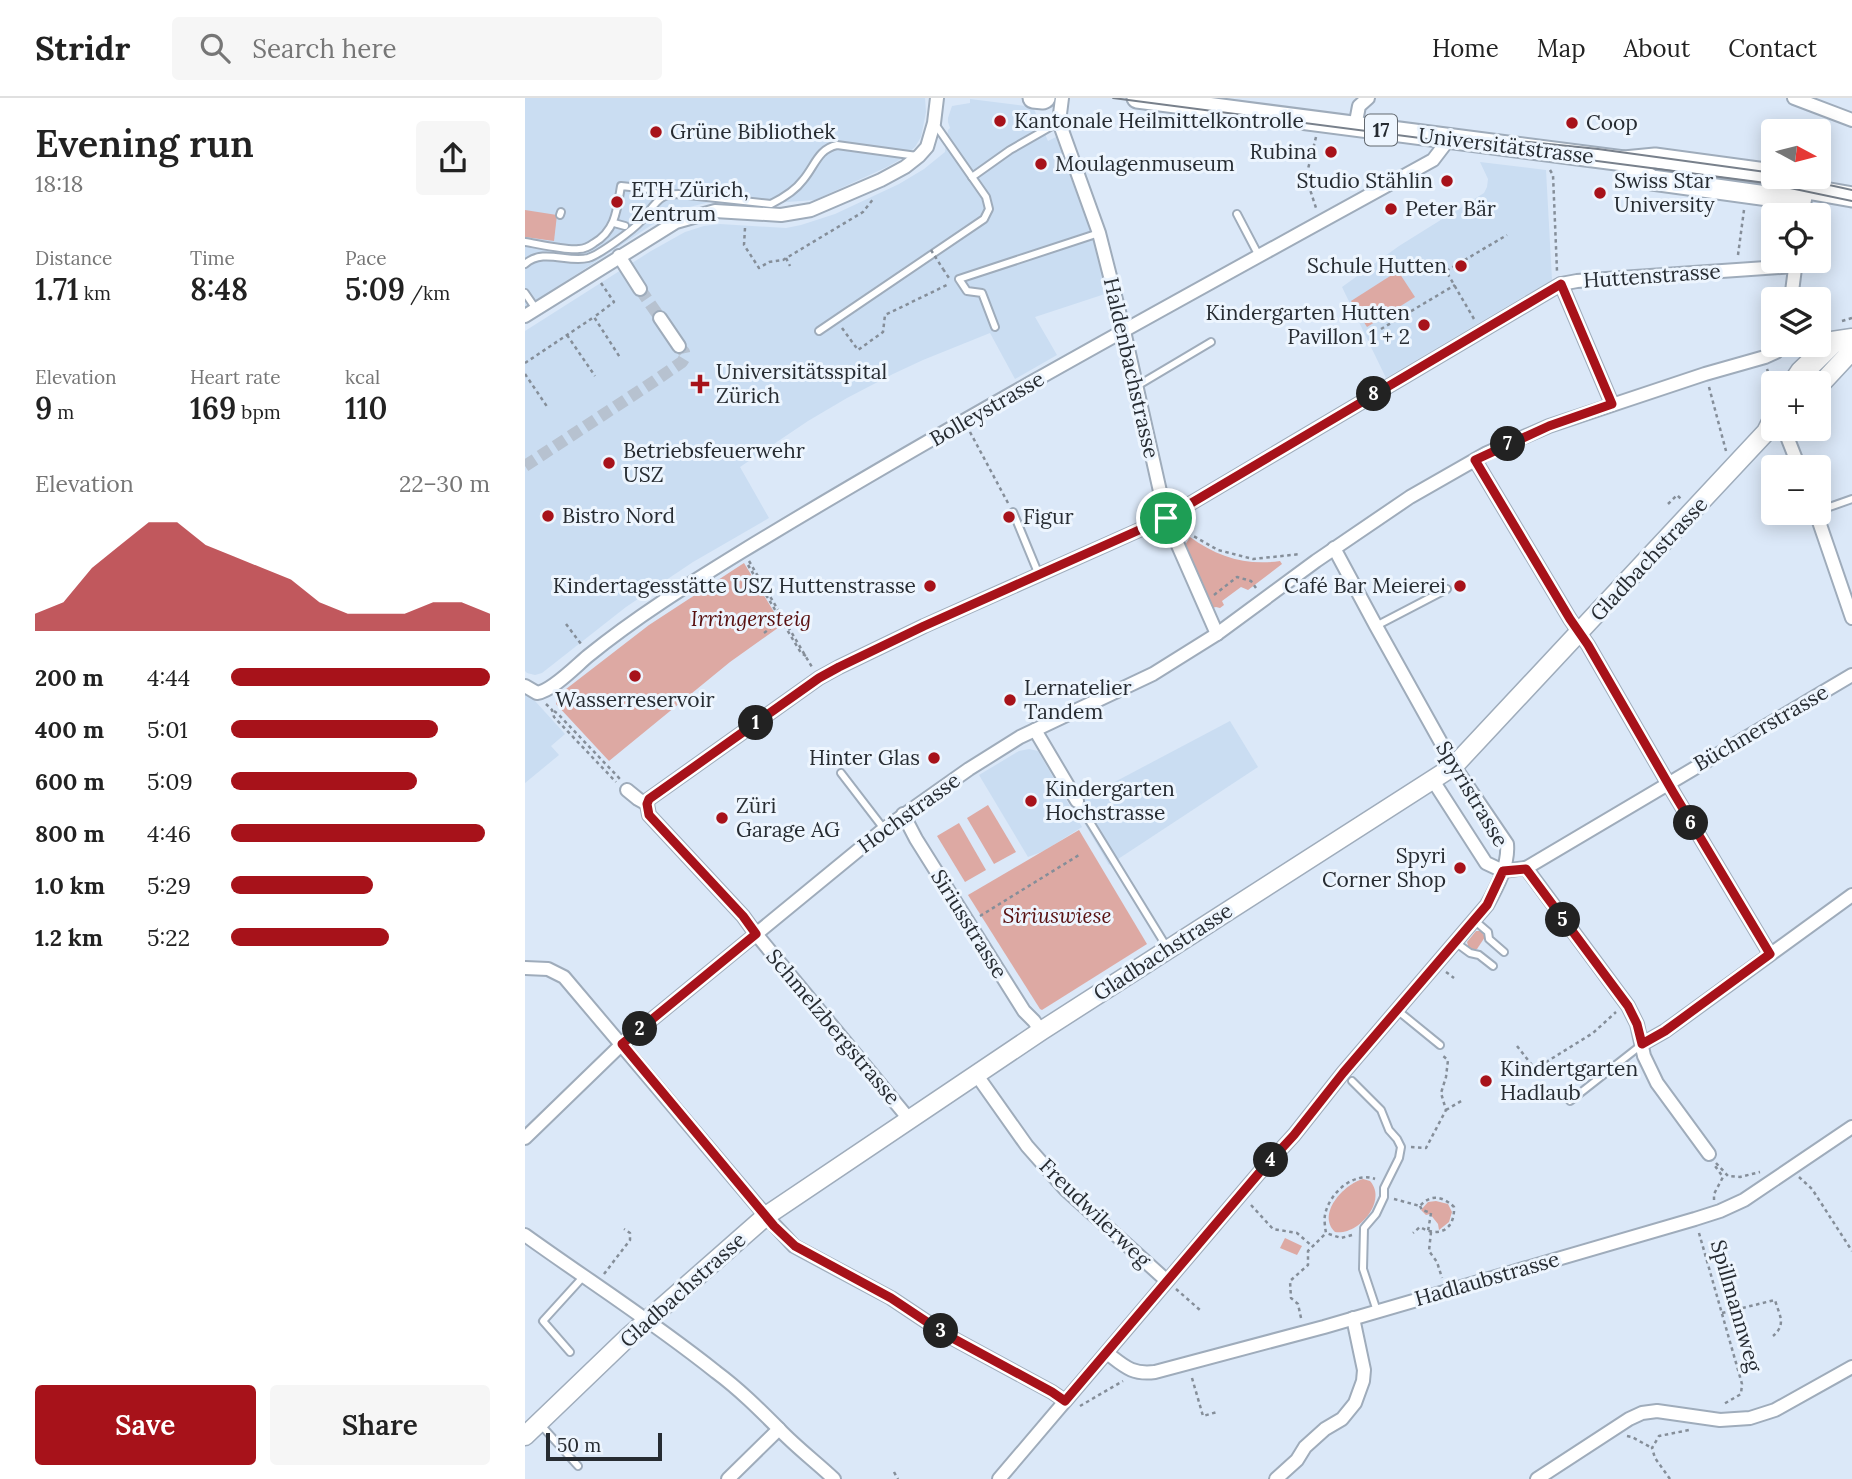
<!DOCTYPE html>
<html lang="en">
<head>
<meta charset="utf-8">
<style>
  body { margin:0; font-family:Lora,serif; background:#f6f6f6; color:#222; height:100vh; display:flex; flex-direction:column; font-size:26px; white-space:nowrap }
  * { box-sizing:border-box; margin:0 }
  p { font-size:23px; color:#767676 }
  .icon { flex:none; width:38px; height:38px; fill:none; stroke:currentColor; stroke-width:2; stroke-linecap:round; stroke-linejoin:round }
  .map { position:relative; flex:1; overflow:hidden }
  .panel { display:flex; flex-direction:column; background:#fff; width:525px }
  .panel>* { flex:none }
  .needle { width:46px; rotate:97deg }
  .buttons { position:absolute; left:1236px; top:21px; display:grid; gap:14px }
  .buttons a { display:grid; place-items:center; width:70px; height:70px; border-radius:7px; background:#fff; box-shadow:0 4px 18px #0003; font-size:35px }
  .scale { position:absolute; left:21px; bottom:18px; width:116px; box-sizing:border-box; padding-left:7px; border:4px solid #272c32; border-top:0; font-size:19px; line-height:24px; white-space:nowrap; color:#272c32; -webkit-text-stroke:5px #edf5fe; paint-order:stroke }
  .pin { position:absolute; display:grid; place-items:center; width:60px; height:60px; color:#fff; margin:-30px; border:4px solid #fff; border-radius:50%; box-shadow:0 2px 7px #0007 }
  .km { position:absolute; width:35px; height:35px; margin:-18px; border-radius:50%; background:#222; color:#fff; font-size:19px; line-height:35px; text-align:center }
  .round { display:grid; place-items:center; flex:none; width:74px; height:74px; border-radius:7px; background:#f6f6f6 }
  .overview { display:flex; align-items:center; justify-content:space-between; height:119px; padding:0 35px }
  h1 { font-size:38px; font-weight:600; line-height:52px }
  .metrics { display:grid; grid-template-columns:repeat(3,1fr); gap:10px; height:119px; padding:7px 35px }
  .metrics div { display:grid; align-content:center }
  .metrics b { font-size:30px; font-weight:600 }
  .metrics small { font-size:19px; font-weight:400 }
  .metrics p { font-size:19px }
  .chart { height:196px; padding:14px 35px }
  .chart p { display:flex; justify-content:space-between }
  .chart svg { width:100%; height:126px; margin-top:7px; fill:#a7121a; opacity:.7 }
  .button { display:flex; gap:14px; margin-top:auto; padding:14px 35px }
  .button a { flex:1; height:80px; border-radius:7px; background:#a7121a; color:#fff; font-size:28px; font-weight:600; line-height:80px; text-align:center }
  .button a+a { background:#f6f6f6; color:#222 }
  ul { padding:0 35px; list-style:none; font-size:23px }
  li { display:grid; grid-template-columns:112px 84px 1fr; align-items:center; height:52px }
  li i { height:18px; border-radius:9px; background:#a7121a }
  header { display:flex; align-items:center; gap:42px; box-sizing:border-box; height:98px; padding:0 35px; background:#fff; border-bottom:2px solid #e0e0e0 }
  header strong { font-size:33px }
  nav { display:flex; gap:38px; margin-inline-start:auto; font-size:24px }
  .search { width:490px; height:63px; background:#f6f6f6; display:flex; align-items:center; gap:18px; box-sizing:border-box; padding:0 24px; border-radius:7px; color:#767676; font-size:26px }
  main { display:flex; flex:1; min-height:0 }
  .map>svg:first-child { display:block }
</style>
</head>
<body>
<header>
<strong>Stridr</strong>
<div class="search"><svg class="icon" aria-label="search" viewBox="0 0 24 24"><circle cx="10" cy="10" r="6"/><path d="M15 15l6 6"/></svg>Search here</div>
<nav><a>Home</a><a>Map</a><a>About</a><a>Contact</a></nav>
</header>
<main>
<section class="panel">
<div class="overview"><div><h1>Evening run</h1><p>18:18</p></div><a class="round"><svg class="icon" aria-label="share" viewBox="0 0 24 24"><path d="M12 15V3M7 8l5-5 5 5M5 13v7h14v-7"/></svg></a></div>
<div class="metrics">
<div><p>Distance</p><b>1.71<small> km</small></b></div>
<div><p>Time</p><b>8:48</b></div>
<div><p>Pace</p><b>5:09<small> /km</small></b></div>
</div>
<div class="metrics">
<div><p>Elevation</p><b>9<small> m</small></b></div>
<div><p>Heart rate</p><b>169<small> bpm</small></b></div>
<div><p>kcal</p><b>110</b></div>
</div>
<div class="chart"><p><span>Elevation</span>22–30 m</p>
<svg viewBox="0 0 160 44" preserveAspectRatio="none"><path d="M0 44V38L10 34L20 22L30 14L40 6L50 6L60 14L70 18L80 22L90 26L100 34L110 38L120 38L130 38L140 34L150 34L160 38V44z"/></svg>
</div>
<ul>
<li><b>200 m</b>4:44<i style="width:100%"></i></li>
<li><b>400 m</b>5:01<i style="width:80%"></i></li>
<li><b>600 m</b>5:09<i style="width:72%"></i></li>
<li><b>800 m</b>4:46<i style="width:98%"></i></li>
<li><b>1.0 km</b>5:29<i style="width:55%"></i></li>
<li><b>1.2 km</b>5:22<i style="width:61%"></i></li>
</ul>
<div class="button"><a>Save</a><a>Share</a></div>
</section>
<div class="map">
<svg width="1327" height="1381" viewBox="0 0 1327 1381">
  <rect width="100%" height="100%" fill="#dbe8f8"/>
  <!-- built -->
  <g fill="#caddf2">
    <path d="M0,0H400L401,14L396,39L390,49L376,61L362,69L290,102L248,105L189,103L148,113L0,210Z"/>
    <path d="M445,1L508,9L523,43L531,39L569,143L583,195L510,219L532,257L490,281L465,235L398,262L368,276L322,300L283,323L215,369L244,420L168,464L101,509L17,575L10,577L2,575L0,573V233L126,153L160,134L179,128L195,126L261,130L276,127L310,116L374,86L399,71L420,54L423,32L425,30L423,24V20L427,8L445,5Z"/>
    <path d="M955,64L1021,72L1027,182L861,280L817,189L874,148L959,95L962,89L963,81Z"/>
    <path d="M0,592L40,636L26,648L34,657L0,685Z"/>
    <path d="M705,623L733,669L584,767L548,706Z"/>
    <path d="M504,651L513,653L557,729L519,753L503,759L454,677L494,653Z"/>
  </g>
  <!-- green -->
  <g fill="#dda9a3">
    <path d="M0,112L32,117L29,143L0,139Z"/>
    <path d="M873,173L890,199L842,229L826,203Z"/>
    <path d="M665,439C692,459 722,468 755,463L757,466L723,492L716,489L697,503L699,507L695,510L691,509L687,510L660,447Z"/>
    <path d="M219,465L257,527L205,564L84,663L31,606L32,598L124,527Z"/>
    <path d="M463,707L491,754L469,766L442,720Z"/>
    <path d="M434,725L461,772L440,784L412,738Z"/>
    <path d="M554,732L622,846L517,912L515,911L443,797Z"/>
    <path d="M951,833H956L960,839L952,851H944L942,844Z"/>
    <path d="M838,1081L845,1083C863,1103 833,1138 810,1134C791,1116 819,1086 838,1081Z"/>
    <path d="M911,1103L923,1106L927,1114L924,1124L914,1132L913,1126L905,1116L901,1117L896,1112L903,1104Z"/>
    <path d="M760,1140L777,1148L772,1157L755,1150Z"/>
  </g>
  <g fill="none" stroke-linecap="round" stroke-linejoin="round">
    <!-- street-tunnel -->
    <g stroke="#b7c2d0" stroke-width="12" stroke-dasharray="12 6" stroke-linecap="butt">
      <path d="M115,191L135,220"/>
      <path d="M0,368L128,284L157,264L160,259L159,254L154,248"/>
    </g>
    <defs>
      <g id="lane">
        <path d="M447,79L485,52L534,24"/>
        <path d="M1243,84L1267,88"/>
        <path d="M712,116L734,158"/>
        <path d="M35,117L36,114"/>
        <path d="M89,125L100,128"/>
        <path d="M0,144C13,146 43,153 54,151C60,151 65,148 69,145C91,132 92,111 96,88L124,91L137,99"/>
        <path d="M0,166C18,150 42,165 63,160C74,157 108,132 116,123C123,116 129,104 138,99C142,96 149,96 154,96L246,106C258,100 270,93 278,82C290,68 293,51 312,47L392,58"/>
        <path d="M0,195L11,211"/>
        <path d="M470,229L457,195L442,193L434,181L574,135"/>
        <path d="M294,233L459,121L464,111L461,99L410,26"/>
        <path d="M1293,237L1305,242"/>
        <path d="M1277,285L1316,247"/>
        <path d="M612,288L686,244"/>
        <path d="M1293,413L1327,401"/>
        <path d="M488,414L514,477"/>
        <path d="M851,528L922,491"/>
        <path d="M316,675L359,731"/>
        <path d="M552,703L643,851"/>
        <path d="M949,822L963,834L964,841L979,854"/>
        <path d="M930,844L945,855L954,857L968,868"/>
        <path d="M872,912L915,947"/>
        <path d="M827,983L856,1012L864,1032L872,1041L876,1049L874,1060L859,1090V1099L851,1116L839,1130L838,1171L852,1213"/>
        <path d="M1045,1003L1115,948"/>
        <path d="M45,1254L18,1223L58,1179"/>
        <path d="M15,1326L53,1368"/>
      </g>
      <g id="street">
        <path d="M537,0L534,24L574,135L599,233L641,420L692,536"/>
        <path d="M1269,0L1327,22"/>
        <path d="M830,29L834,8L843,0"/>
        <path d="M1277,117L1282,91"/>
        <path d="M94,158L115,191"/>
        <path d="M1036,186L1087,306"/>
        <path d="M1266,201L1271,163"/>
        <path d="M0,218L151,124L190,113L256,117L286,112L356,82L380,69L394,58L402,49L409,25L412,0"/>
        <path d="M135,220L154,248"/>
        <path d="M1259,331L1274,369"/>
        <path d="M950,362L1045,521L1063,547L1148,694L1245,856"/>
        <path d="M1291,415L1327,520"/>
        <path d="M0,588L12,595C27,593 51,568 63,558C111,519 164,486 216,454C443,316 676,190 908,62L924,41"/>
        <path d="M510,632L552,703"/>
        <path d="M907,681L961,765L978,773L1001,770L1103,908L1112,926L1119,958L1132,985L1184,1056"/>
        <path d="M102,692L113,701L122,706"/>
        <path d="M378,716L391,741L499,913L509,923L516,933"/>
        <path d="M1001,770L1327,577"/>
        <path d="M0,870L23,871L39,879L241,1118L269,1148L366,1200L420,1236L527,1294L540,1303"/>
        <path d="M1117,946L1140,933L1327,797"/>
        <path d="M451,976L502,1048L540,1091L642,1183"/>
        <path d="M384,1021L231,836L218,818L124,717L122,706L124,701L294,580L314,569L399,528L641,420L1036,186L1052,183L1270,168"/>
        <path d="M0,1040L97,946L359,731L444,671L495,639L628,576L692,536L791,463L885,399L962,355L1024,328L1180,276L1240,259L1251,254L1257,247"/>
        <path d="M0,1137C64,1183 130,1225 191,1274C214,1291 234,1311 254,1331C271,1349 291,1364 309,1381"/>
        <path d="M582,1255C599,1268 607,1277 630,1274L799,1229L1170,1121L1195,1113L1219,1102L1327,1029"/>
        <path d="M203,1381L254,1331"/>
        <path d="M474,1381L734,1075L769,1037L818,975L962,807C972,789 984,767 982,746L929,668L851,528L809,450"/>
        <path d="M751,1381L772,1362L780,1349L800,1331L817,1321L830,1305L838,1283L839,1272L828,1220"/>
        <path d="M1012,1381L1104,1321L1117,1315L1132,1313L1195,1322L1225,1320L1250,1312L1327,1269"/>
      </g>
      <g id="secondary">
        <path d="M1267,285L1275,273L1303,246L1307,243L1327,240"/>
        <path d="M1293,289L1321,259L1327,243"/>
        <path d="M0,1338L101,1241L241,1118L516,933L929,668L1241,334L1248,320"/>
      </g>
      <g id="primary">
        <path d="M508,0L518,1L520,0"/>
        <path d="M612,0L1099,63L1130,60L1248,76"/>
        <path d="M1099,63L1127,82L1257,100L1265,99L1282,91"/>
        <path d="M1264,79L1270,81L1282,91L1327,99"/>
      </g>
    </defs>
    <!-- lane casing -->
    <use href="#lane" stroke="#9facbb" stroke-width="10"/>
    <!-- street casing -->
    <use href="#street" stroke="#9facbb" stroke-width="16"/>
    <!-- secondary casing -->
    <use href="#secondary" stroke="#9facbb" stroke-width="21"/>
    <!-- primary casing -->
    <use href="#primary" stroke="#9facbb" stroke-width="23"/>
    <!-- path -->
    <g stroke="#858e99" stroke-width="2.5" stroke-dasharray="3.5 3.5" stroke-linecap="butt">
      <path d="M791,39L781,79L791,110"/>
      <path d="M1025,72L1028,77L1032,173"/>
      <path d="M220,130L219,147L234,170L244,164L258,162L338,114L349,100"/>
      <path d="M1213,157L1219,112"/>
      <path d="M261,160L265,168"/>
      <path d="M418,171L424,180"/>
      <path d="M76,185L89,204L69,219L96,261"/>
      <path d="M949,221L921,173L982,137"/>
      <path d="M1317,223L1327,220"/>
      <path d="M317,230L333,252L358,234L360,217L424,186"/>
      <path d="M856,231L930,187"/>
      <path d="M42,237L70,278"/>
      <path d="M0,265L69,219"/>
      <path d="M1242,271L1248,288"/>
      <path d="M0,276L23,310"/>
      <path d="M1184,289L1201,353"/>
      <path d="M445,334L483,405"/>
      <path d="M1143,406L1152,397L1156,401"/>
      <path d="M663,435L693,452L728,461L776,456"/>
      <path d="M224,463L287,569"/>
      <path d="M223,467L276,555L281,558"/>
      <path d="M689,497L712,479L726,483L731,490"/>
      <path d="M41,526L56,546"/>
      <path d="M239,535L256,522"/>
      <path d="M21,606L27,612L29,619L91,684"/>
      <path d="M29,613L33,616L95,681"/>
      <path d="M455,818L554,757"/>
      <path d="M921,874L929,880"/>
      <path d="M992,948L1010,971L1068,935L1091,914"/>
      <path d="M921,1012L938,1002"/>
      <path d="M886,1049L901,1050L921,1012L916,995L921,979L923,962L918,958"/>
      <path d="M1191,1065L1203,1078L1215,1079L1235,1074"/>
      <path d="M1274,1079L1287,1091L1327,1153"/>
      <path d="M869,1101L895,1108C905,1096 918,1098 929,1109C930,1132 914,1140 895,1129L888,1135"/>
      <path d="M1189,1102V1096L1198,1079L1190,1068"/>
      <path d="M726,1107L748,1131L772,1135L787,1148"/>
      <path d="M895,1108L897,1112L906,1115L903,1133"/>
      <path d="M906,1134L904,1153L912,1164L917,1180"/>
      <path d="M1174,1135L1217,1286L1216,1296L1197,1307"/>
      <path d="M827,1137L816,1140L801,1135C800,1129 799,1122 800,1117C804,1095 829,1073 850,1081"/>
      <path d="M79,1176L105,1142V1135L99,1131"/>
      <path d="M651,1191L675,1212"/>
      <path d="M1197,1215L1250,1202C1254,1217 1262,1226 1248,1238"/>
      <path d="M776,1220L773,1206L766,1200L765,1183L783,1167V1153L801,1135"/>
      <path d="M667,1280L678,1318L692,1314"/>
      <path d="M555,1308L598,1283"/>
      <path d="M1102,1338L1107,1339L1127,1350"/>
      <path d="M369,1374L373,1381"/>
      <path d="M1145,1381L1130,1360L1127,1350L1134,1338L1164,1332"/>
    </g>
    <!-- lane -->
    <use href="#lane" stroke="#fff" stroke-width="6"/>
    <!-- street -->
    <use href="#street" stroke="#fff" stroke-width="12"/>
    <!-- secondary -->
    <use href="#secondary" stroke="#fff" stroke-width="18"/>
    <!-- primary -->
    <use href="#primary" stroke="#fff" stroke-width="19"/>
    <!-- tram -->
    <g stroke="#78808b" stroke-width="2">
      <path d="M588,0L1241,85L1327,103"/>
      <path d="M994,43L1073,51L1248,75"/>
      <path d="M1268,79L1327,92"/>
    </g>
    <!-- path-bridge -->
    <path stroke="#858e99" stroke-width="2.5" stroke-dasharray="3.5 3.5" stroke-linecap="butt" d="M406,152L418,171"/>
  </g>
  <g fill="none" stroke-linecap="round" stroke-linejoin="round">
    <defs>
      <path id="route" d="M1036,186L1087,306L1024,328L950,362L1045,521L1063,547L1148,694L1245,856L1140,933L1117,946L1112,926L1103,908L1001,771L978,773L962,807L818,975L769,1037L734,1075L540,1303L527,1294L420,1236L366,1200L270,1148L249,1128L97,946L231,836L218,818L124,717L122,706L124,701L294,580L314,569L399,528L641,420Z"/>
    </defs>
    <!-- route casing -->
    <use href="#route" stroke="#fff" stroke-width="14"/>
    <!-- route -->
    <use href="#route" stroke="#a7121a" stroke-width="9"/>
  </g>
  <!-- markers -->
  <g fill="#a7121a" stroke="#edf5fe" stroke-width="2.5">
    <circle cx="475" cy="23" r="7"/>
    <circle cx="1047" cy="25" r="7"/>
    <circle cx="131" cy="34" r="7"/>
    <circle cx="806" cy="54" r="7"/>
    <circle cx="516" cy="66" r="7"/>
    <circle cx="922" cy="83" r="7"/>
    <circle cx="1075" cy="95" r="7"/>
    <circle cx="92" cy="104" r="7"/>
    <circle cx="866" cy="111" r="7"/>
    <circle cx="936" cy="168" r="7"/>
    <circle cx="899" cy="227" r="7"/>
    <path d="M171.5 275.5h7v7h7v7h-7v7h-7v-7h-7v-7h7z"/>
    <circle cx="84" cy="365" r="7"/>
    <circle cx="23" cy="418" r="7"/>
    <circle cx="484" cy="419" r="7"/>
    <circle cx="405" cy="488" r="7"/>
    <circle cx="935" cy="488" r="7"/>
    <circle cx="110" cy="578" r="7"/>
    <circle cx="485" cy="602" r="7"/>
    <circle cx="409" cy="660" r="7"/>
    <circle cx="506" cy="703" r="7"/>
    <circle cx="197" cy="720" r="7"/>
    <circle cx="935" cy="770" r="7"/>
    <circle cx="961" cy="983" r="7"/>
  </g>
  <g text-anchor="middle" stroke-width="6" stroke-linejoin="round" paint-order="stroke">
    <!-- shield labels -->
    <rect fill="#edf5fe" stroke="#62686f" stroke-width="2" x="840" y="16.5" width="32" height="31" rx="5"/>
    <g font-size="19" font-weight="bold" fill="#272c32">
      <text x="856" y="39">17</text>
    </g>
    <!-- poi labels -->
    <g font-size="21" fill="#272c32" stroke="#edf5fe" text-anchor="start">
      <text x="489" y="30">Kantonale Heilmittelkontrolle</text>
      <text x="1061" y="32">Coop</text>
      <text x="145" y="41">Grüne Bibliothek</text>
      <text x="792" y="61" text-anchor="end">Rubina</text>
      <text x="530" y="73">Moulagenmuseum</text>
      <text x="908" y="90" text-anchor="end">Studio Stählin</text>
      <text x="1089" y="90">Swiss Star<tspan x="1089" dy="24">University</tspan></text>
      <text x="106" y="99">ETH Zürich,<tspan x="106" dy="24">Zentrum</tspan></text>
      <text x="880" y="118">Peter Bär</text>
      <text x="922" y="175" text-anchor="end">Schule Hutten</text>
      <text x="885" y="222" text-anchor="end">Kindergarten Hutten<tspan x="885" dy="24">Pavillon 1 + 2</tspan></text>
      <text x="191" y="281">Universitätsspital<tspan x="191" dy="24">Zürich</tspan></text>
      <text x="98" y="360">Betriebsfeuerwehr<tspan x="98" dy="24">USZ</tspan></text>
      <text x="37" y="425">Bistro Nord</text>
      <text x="498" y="426">Figur</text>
      <text x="391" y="495" text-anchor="end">Kindertagesstätte USZ Huttenstrasse</text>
      <text x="921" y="495" text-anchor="end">Café Bar Meierei</text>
      <text x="499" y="597">Lernatelier<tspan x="499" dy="24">Tandem</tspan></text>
      <text x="110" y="609" text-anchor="middle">Wasserreservoir</text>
      <text x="395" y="667" text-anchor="end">Hinter Glas</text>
      <text x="520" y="698">Kindergarten<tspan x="520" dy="24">Hochstrasse</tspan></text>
      <text x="211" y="715">Züri<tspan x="211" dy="24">Garage AG</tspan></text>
      <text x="921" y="765" text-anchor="end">Spyri<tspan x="921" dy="24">Corner Shop</tspan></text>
      <text x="975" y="978">Kindertgarten<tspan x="975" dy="24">Hadlaub</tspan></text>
    </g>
    <!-- street labels -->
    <g font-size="21" fill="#272c32" stroke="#edf5fe">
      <text transform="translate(981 48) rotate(7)" y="7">Universitätstrasse</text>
      <text transform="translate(1127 178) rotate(-4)" y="7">Huttenstrasse</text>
      <text transform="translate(606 270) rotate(77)" y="7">Haldenbachstrasse</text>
      <text transform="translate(462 311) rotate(-30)" y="7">Bolleystrasse</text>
      <text transform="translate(1124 461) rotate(-47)" y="7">Gladbachstrasse</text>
      <text transform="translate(1236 630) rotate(-30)" y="7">Büchnerstrasse</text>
      <text transform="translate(947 696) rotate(59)" y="7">Spyristrasse</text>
      <text transform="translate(384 715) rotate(-36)" y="7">Hochstrasse</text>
      <text transform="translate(444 826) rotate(58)" y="7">Siriusstrasse</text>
      <text transform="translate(638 854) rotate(-33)" y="7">Gladbachstrasse</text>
      <text transform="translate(308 929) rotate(50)" y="7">Schmelzbergstrasse</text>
      <text transform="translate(570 1115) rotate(44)" y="7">Freudwilerweg</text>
      <text transform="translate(962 1181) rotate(-16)" y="7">Hadlaubstrasse</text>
      <text transform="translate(158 1192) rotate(-42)" y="7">Gladbachstrasse</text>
      <text transform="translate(1211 1208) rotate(74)" y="7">Spillmannweg</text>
    </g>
    <!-- park labels -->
    <g font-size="21" font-style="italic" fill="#580f0f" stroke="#edf5fe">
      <text x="226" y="528">Irringersteig</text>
      <text x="532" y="825">Siriuswiese</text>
    </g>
  </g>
</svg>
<div class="buttons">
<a><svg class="needle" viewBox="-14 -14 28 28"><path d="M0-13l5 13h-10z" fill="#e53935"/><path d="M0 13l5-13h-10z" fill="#767676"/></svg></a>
<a><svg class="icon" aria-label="locate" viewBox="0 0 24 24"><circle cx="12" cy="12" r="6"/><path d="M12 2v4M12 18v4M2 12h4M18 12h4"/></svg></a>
<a><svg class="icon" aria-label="layers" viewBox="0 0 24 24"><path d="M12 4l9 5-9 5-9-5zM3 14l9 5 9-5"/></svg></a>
<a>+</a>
<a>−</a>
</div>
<div class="scale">50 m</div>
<div class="pin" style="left:641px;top:420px;background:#1e9e55"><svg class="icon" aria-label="arrive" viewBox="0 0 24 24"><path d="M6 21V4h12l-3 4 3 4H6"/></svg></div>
<b class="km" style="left:231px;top:625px">1</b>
<b class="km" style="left:115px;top:931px">2</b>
<b class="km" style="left:416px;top:1233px">3</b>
<b class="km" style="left:746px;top:1062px">4</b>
<b class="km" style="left:1038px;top:822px">5</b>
<b class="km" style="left:1166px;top:725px">6</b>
<b class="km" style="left:983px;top:346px">7</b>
<b class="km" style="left:849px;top:296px">8</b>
</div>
</main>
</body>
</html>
